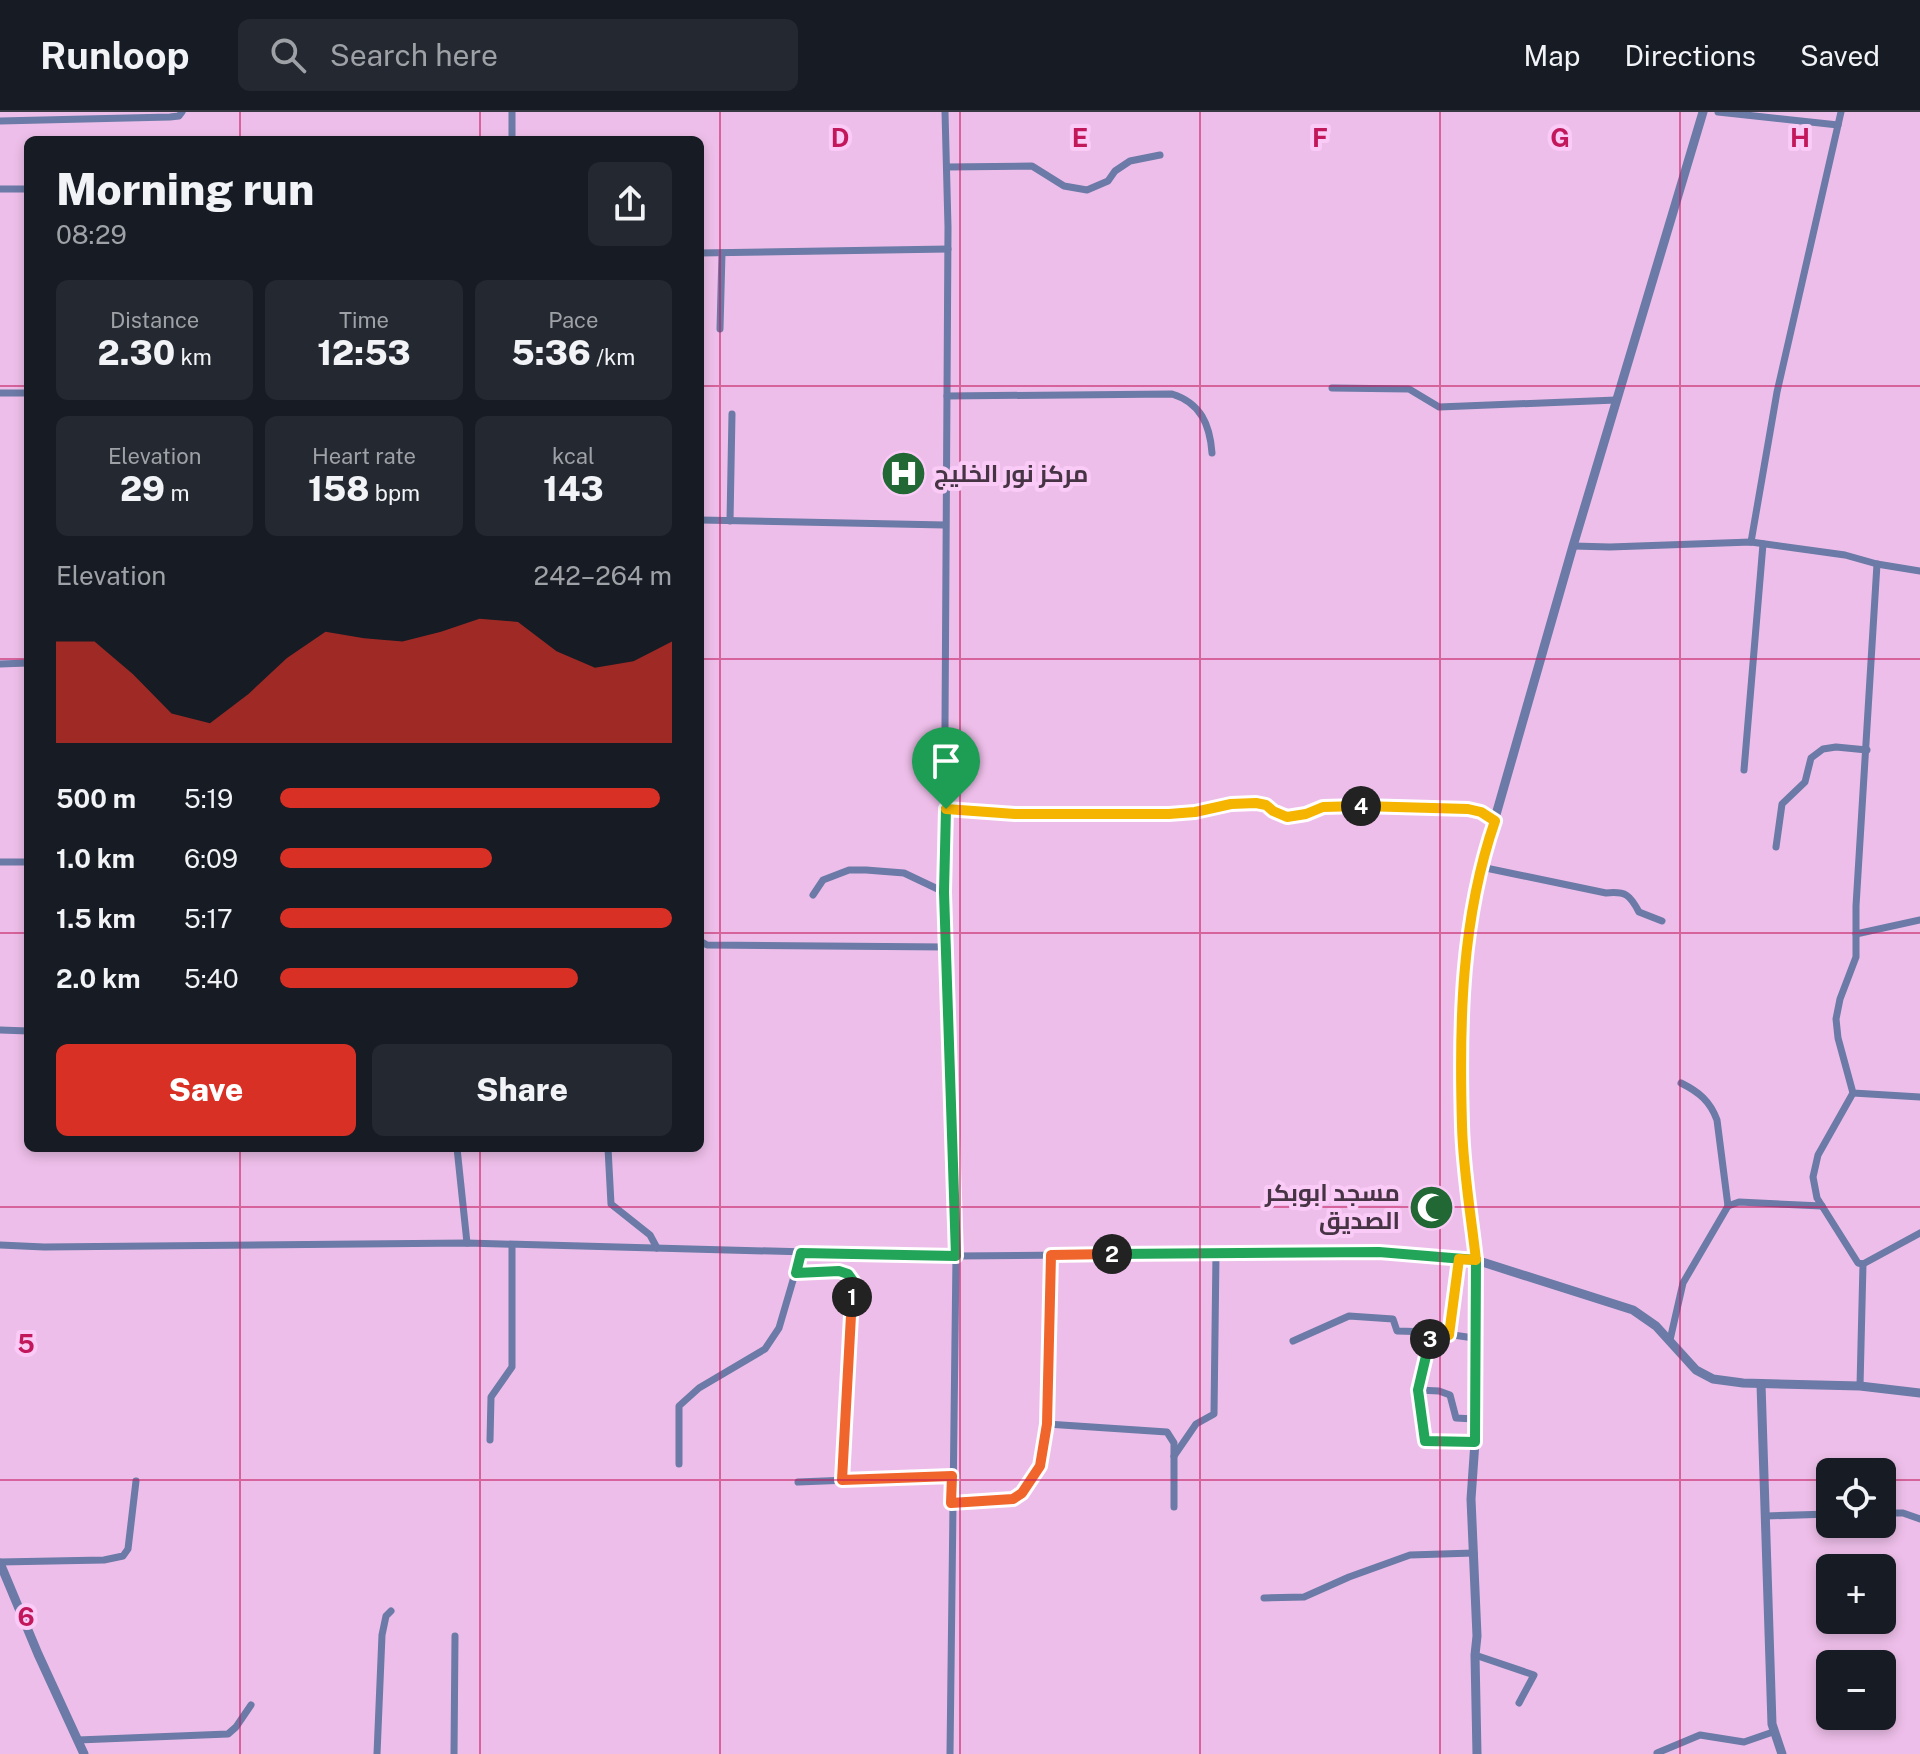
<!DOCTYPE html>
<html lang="en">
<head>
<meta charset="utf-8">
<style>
  body { margin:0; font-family:"Public Sans",Cairo,sans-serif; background:#242831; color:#f1f3f6; height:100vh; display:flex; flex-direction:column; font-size:30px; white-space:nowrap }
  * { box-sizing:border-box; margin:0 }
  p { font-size:26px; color:#9ea1a6 }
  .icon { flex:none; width:44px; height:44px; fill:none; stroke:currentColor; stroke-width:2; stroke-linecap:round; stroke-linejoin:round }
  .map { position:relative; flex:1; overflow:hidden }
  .side { position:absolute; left:24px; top:24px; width:680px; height:1016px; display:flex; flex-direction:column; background:#171b24; border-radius:12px; box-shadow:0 4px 12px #0003 }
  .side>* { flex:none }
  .fabs { position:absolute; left:1816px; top:1346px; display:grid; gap:16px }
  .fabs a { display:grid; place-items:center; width:80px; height:80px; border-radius:12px; background:#171b24; box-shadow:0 4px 12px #0003; font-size:40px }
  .pin { position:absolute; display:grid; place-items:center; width:68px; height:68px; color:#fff; margin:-82px -34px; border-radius:50% 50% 50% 0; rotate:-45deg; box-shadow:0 0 8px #0007 }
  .pin .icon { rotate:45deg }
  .km { position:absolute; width:40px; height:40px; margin:-20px; border-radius:50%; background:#222; color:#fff; font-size:22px; line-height:40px; text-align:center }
  .round { display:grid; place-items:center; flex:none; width:84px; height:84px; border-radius:12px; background:#242831 }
  .summary { display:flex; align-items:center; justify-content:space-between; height:136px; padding:0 32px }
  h1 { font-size:44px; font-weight:800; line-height:60px }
  .metrics { display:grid; grid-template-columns:repeat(3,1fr); gap:12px; height:136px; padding:8px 32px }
  .metrics div { display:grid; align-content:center; border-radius:12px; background:#242831; text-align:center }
  .metrics b { font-size:34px; font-weight:800 }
  .metrics small { font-size:22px; font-weight:400 }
  .metrics p { font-size:22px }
  .chart { height:224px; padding:16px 32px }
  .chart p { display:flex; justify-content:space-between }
  .chart svg { width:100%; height:144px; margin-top:8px; fill:#d93025; opacity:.7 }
  .cta { display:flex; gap:16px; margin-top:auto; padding:16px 32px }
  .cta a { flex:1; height:92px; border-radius:12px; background:#d93025; color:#fff; font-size:32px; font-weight:800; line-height:92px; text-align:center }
  .cta a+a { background:#242831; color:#f1f3f6 }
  ul { padding:0 32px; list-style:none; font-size:26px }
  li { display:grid; grid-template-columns:128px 96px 1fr; align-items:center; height:60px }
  li i { height:20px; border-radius:10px; background:#d93025 }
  header { display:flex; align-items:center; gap:48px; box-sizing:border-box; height:112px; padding:0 40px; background:#171b24; border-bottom:2px solid #363941 }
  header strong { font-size:38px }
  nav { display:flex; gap:44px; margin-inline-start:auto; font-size:28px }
  .search { width:560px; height:72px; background:#242831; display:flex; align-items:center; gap:20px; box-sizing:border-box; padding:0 28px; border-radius:12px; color:#9ea1a6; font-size:30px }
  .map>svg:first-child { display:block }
</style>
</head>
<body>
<header>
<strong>Runloop</strong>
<div class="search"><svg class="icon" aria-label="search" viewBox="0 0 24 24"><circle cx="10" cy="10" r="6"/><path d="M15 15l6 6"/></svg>Search here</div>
<nav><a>Map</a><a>Directions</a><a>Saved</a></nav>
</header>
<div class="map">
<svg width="1920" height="1642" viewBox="0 0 1920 1642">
  <rect width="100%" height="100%" fill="#edbee9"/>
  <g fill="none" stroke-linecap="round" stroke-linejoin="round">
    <!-- minor -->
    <g stroke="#6b7aa6" stroke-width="7">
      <path d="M512,0V28"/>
      <path d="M945,0L948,115L944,780L956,1144L950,1642"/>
      <path d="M1718,0L1838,13"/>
      <path d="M0,9L170,5L179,4L182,0"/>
      <path d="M947,55L1032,54L1064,74L1087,78L1108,69L1115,59L1130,49L1160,43"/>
      <path d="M0,77H28"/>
      <path d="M700,141L948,137"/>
      <path d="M720,217L722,141"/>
      <path d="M1332,276L1409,277L1439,295L1616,288"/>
      <path d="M0,281H28"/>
      <path d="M947,284L1172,282C1201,291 1210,313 1212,341"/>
      <path d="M700,408L945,413"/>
      <path d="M730,409L732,302"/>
      <path d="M1751,430L1777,280L1841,0"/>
      <path d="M1573,434L1610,435L1751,430L1845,443L1877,452L1920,459"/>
      <path d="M1877,452L1856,794V845L1840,887L1836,907L1838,926L1853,981L1920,985"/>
      <path d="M0,552L28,551"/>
      <path d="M1744,658L1763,432"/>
      <path d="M946,697L1015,702H1169L1256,691L1266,693L1273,699L1287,705L1330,694L1415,695L1468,697L1481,700L1495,709"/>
      <path d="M1776,735L1782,692L1805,670L1811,646L1823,637L1836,635L1867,638"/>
      <path d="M0,750H28"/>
      <path d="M1481,755L1606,781C1626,779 1630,783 1639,800L1662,809"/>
      <path d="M813,783L823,768L849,758H866L904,761L944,780"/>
      <path d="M1856,822L1920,808"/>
      <path d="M700,829L707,833L946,835"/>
      <path d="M0,918L28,919"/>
      <path d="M1681,971C1699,980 1710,989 1717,1008L1728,1094"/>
      <path d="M1853,981L1818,1043L1813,1065L1817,1086L1858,1151L1863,1152L1920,1121"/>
      <path d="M457,1036L467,1131"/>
      <path d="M608,1036L611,1092L650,1123L657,1136"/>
      <path d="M0,1133L44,1135L467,1131L956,1144L1379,1140L1476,1148"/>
      <path d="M796,1161L839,1159L848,1162L853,1169L842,1368"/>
      <path d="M1449,1223L1459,1147"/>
      <path d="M1670,1228L1683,1171L1728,1094L1739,1090L1822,1094"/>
      <path d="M1293,1229L1349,1204L1393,1207L1397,1219L1432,1220"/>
      <path d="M1860,1274L1863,1152"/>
      <path d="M1418,1278L1432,1220L1474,1226"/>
      <path d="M1474,1307L1456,1306L1450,1283L1439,1279L1418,1278L1425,1329L1475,1330"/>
      <path d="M1047,1312L1167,1320L1174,1331V1395"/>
      <path d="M490,1328L491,1285L512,1255V1133"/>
      <path d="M1174,1344L1196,1312L1214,1302L1216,1141"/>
      <path d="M679,1352V1294L699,1276L765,1237L779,1216L801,1141"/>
      <path d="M798,1370L952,1364"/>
      <path d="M951,1391L1013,1387L1022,1381L1040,1354L1047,1312L1051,1143"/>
      <path d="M1882,1401H1903L1920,1407"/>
      <path d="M1766,1404L1830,1402"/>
      <path d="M0,1450L104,1448L123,1444L128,1437L136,1369"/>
      <path d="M1264,1486L1304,1485L1349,1465L1410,1443L1474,1441"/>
      <path d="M1475,1543L1534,1563L1519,1591"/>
      <path d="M78,1628L228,1622L236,1615L251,1593"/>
      <path d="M1657,1641L1700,1623L1744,1630L1773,1620"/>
      <path d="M377,1642L382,1523L386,1504L391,1499"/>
      <path d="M454,1642L455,1524"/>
    </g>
    <!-- tertiary -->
    <g stroke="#6b7aa6" stroke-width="9">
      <path d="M1476,1148L1633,1198L1656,1214L1696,1258L1713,1267L1743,1271L1860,1274L1920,1281"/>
      <path d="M1761,1272L1772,1612L1782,1642"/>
      <path d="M0,1451L38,1542L84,1642"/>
      <path d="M1477,1642L1475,1543L1477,1524L1471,1387L1475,1330L1476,1148L1462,1015L1464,863L1470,811L1487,734L1573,434L1703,0"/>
    </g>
  </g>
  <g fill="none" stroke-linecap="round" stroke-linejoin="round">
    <defs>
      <path id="split-1" d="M852,1185L853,1169L848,1162L839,1159L796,1161L801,1141L956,1144L944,780L946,697"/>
      <path id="split-2" d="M852,1185L842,1368L952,1364L951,1391L1013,1387L1022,1381L1040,1354L1047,1312L1051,1143L1112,1142"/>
      <path id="split-3" d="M1112,1142L1379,1140L1476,1148L1475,1330L1425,1329L1418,1278L1430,1227"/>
      <path id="split-4" d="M1361,694L1468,697L1481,700L1495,709C1461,807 1459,911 1462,1013C1463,1058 1471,1103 1476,1148L1459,1147L1449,1223L1432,1220L1430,1227"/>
      <path id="split-5" d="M946,697L1015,702H1169L1195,700L1231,692L1256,691L1266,693L1273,699L1287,705L1306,702L1323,695L1361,694"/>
    </defs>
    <!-- split-1 casing -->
    <use href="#split-1" stroke="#fff" stroke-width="16"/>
    <!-- split-2 casing -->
    <use href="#split-2" stroke="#fff" stroke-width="16"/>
    <!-- split-3 casing -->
    <use href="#split-3" stroke="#fff" stroke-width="16"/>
    <!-- split-4 casing -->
    <use href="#split-4" stroke="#fff" stroke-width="16"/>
    <!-- split-5 casing -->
    <use href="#split-5" stroke="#fff" stroke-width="16"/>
    <!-- split-1 -->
    <use href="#split-1" stroke="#22a559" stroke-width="10"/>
    <!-- split-2 -->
    <use href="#split-2" stroke="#f0652b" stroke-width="10"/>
    <!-- split-3 -->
    <use href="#split-3" stroke="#22a559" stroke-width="10"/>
    <!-- split-4 -->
    <use href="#split-4" stroke="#f5b400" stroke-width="10"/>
    <!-- split-5 -->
    <use href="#split-5" stroke="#f5b400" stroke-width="10"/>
  </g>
  <!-- grid -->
  <path fill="none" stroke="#c2185b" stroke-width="2" stroke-opacity="0.55" d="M240,0V28M480,0V28M720,0V1642M960,0V1642M1200,0V1642M1440,0V1642M1680,0V1642M0,274H28M700,274H1920M0,547H28M700,547H1920M0,821H28M700,821H1920M240,1036V1642M480,1036V1642M0,1095H1920M0,1368H1830M1882,1368H1920"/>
  <!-- icons -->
  <defs>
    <symbol id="hospital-disc" viewBox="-11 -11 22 22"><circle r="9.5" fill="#216834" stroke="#facbf6"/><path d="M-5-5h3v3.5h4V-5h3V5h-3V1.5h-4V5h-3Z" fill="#fff"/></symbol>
    <symbol id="mosque-disc" viewBox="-11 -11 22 22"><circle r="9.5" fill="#216834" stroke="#facbf6"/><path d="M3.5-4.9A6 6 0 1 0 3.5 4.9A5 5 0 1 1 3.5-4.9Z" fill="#fff"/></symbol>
  </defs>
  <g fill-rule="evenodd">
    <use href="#hospital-disc" x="878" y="336" width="51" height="51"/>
    <use href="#mosque-disc" x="1406" y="1070" width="51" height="51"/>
  </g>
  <g text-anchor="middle" stroke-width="8" stroke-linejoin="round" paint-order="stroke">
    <!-- poi labels -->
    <g font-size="24" font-weight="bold" fill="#463445" stroke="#facbf6" text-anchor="start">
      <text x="934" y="370">مركز نور الخليج</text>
      <text x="1400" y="1089" text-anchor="end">مسجد ابوبكر<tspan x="1400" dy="28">الصديق</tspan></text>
    </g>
  </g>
  <g font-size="26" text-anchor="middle" font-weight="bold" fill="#c2185b" stroke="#facbf6" stroke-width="8" stroke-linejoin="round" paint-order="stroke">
    <text x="840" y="35">D</text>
    <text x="1080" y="35">E</text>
    <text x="1320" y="35">F</text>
    <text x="1560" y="35">G</text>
    <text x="1800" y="35">H</text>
    <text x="26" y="1241">5</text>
    <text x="26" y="1514">6</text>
  </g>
</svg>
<div class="fabs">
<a><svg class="icon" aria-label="locate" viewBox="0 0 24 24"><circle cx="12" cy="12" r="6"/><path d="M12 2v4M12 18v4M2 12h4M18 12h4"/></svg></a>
<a>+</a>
<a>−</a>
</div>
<div class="pin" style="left:946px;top:697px;background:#1e9e55"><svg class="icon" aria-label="arrive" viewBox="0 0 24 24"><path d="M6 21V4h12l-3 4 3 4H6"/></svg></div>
<b class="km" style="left:852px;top:1185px">1</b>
<b class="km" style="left:1112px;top:1142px">2</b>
<b class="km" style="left:1430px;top:1227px">3</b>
<b class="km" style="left:1361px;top:694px">4</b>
<section class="side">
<div class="summary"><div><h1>Morning run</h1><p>08:29</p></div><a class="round"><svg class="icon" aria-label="share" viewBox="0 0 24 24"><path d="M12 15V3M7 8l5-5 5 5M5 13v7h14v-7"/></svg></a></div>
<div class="metrics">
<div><p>Distance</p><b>2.30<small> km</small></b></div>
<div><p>Time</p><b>12:53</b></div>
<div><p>Pace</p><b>5:36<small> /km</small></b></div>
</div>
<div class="metrics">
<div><p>Elevation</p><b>29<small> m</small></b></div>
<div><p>Heart rate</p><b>158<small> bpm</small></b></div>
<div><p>kcal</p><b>143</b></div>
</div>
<div class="chart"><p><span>Elevation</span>242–264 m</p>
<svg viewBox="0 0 160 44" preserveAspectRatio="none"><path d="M0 44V13L10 13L20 23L30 35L40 38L50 29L60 18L70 10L80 12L90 13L100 10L110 6L120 7L130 16L140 21L150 19L160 13V44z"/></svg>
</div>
<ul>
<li><b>500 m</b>5:19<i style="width:97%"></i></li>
<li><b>1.0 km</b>6:09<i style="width:54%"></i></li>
<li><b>1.5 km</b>5:17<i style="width:100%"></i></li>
<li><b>2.0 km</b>5:40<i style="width:76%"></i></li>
</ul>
<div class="cta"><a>Save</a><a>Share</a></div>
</section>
</div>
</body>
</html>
